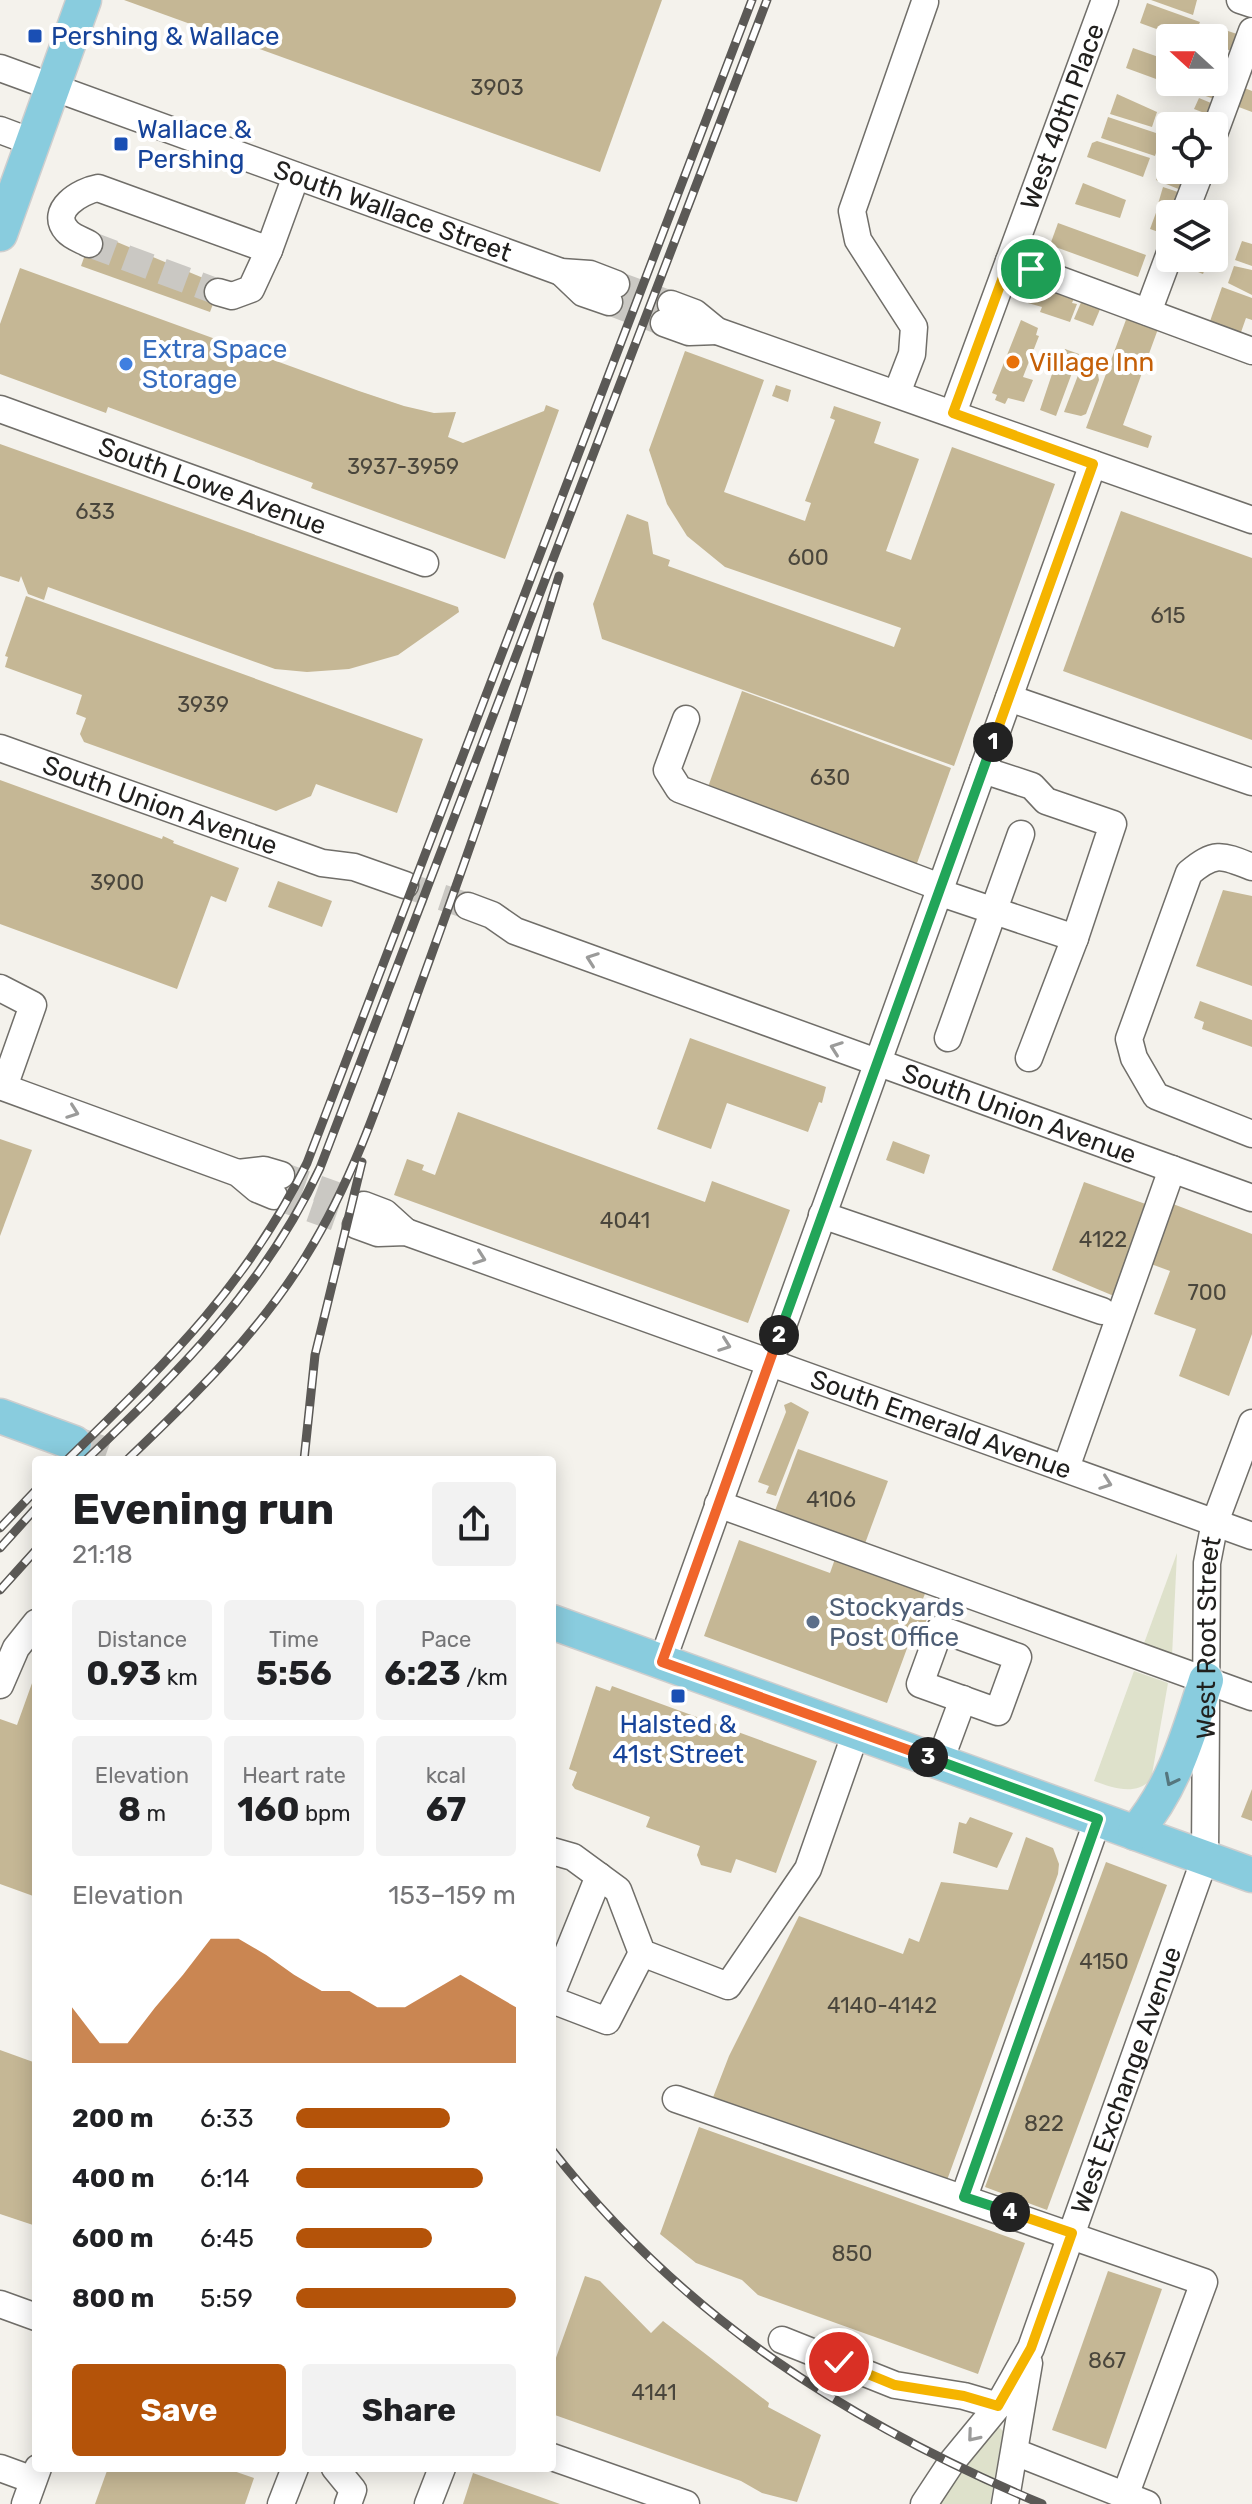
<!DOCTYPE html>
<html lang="en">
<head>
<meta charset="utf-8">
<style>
  body { margin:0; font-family:Rubik,sans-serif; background:#f2f2f2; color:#202124; height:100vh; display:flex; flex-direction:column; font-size:30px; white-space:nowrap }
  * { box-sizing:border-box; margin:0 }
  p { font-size:26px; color:#757577 }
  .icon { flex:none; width:44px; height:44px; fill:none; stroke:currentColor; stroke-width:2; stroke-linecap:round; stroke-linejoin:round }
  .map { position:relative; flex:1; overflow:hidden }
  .sheet { position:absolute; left:32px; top:1456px; width:524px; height:1016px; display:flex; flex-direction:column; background:#fff; border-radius:8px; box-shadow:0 4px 20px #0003 }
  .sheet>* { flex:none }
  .needle { width:52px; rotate:291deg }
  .controls { position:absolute; left:1156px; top:24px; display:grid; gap:16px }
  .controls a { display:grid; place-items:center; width:72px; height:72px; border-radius:8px; background:#fff; box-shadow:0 4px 20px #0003; font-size:40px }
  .pin { position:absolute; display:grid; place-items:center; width:68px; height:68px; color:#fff; margin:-34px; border:4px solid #fff; border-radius:50%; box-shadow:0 2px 8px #0007 }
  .km { position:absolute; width:40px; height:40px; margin:-20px; border-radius:50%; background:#222; color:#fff; font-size:22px; line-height:40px; text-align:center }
  .round { display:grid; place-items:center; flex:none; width:84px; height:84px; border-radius:8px; background:#f2f2f2 }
  .overview { display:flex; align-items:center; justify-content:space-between; height:136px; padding:0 40px }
  h1 { font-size:44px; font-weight:700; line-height:60px }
  .metrics { display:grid; grid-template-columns:repeat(3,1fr); gap:12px; height:136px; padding:8px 40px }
  .metrics div { display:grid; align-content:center; border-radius:8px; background:#f2f2f2; text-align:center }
  .metrics b { font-size:34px; font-weight:700 }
  .metrics small { font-size:22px; font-weight:400 }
  .metrics p { font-size:22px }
  .chart { height:224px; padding:16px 40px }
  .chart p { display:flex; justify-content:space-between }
  .chart svg { width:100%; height:144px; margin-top:8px; fill:#b45309; opacity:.7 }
  .primary-button { display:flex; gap:16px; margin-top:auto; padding:16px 40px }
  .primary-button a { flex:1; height:92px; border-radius:8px; background:#b45309; color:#fff; font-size:32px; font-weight:700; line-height:92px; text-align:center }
  .primary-button a+a { background:#f2f2f2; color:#202124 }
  ul { padding:0 40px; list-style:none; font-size:26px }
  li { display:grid; grid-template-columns:128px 96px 1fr; align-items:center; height:60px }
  li i { height:20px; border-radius:10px; background:#b45309 }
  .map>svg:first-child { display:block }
</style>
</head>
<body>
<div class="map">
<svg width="1252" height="2504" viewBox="0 0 1252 2504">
  <rect width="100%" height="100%" fill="#f4f2ec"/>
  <!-- green -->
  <g fill="#dee1cb">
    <path d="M1177,1553L1172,1656L1143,1646Z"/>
    <path d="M1134,1671L1168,1683L1151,1780C1134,1796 1114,1788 1094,1781Z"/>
    <path d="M999,2427L1003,2431L990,2504H939L973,2455Z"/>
  </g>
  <!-- building -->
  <g fill="#c5b795">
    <path d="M124,0H662L600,172Z"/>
    <path d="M1151,0H1197L1193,15Z"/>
    <path d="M1147,3L1200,22L1193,38H1181L1140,23Z"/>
    <path d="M1222,29L1240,35L1235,52L1217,46Z"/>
    <path d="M1133,48L1170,61V82H1180L1178,87L1126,68Z"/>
    <path d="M1201,82L1222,86L1217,100L1197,93Z"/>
    <path d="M1242,87L1252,91V112L1236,106Z"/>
    <path d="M1117,94L1157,112L1152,127L1110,114Z"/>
    <path d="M1199,98L1211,103L1207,114L1194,109Z"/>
    <path d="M1108,117L1162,135L1155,156L1101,138Z"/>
    <path d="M1097,141L1150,158L1143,177L1087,157L1092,143Z"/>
    <path d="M1170,161V170L1192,174L1186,192L1156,180L1161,166L1167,168Z"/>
    <path d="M1083,183L1126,200L1120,218L1075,204Z"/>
    <path d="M1163,187L1181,193L1175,210L1158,204Z"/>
    <path d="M1157,210L1170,215V236L1150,229Z"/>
    <path d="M1058,223L1146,255L1138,277L1050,245Z"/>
    <path d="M93,232L220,285L210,312L81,266Z"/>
    <path d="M1242,241L1252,244V266L1235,260Z"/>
    <path d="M1186,258H1209L1203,274L1183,266Z"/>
    <path d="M1234,266L1252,270V295L1228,283Z"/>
    <path d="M20,268L359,391L404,406L434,413L456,412L448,437L463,443L544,411L546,405L559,410L505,559L311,488L313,483L108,407L106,413L0,374V324Z"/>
    <path d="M1035,282L1075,296L1072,303L1077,304L1070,322L1040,312L1042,307L1028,303Z"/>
    <path d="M1222,287L1252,298V320L1246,318L1240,335L1209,324Z"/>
    <path d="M1082,300L1101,307L1093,326L1074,319Z"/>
    <path d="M1127,317L1158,329L1123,425L1152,436L1148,448L1086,428Z"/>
    <path d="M1021,320L1038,328L1036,335L1039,336L1023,377L1033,380L1024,402L1008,398L1005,404L995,400L997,395L992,393Z"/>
    <path d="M1065,349L1079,354L1056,416L1040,410L1059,353L1063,355Z"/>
    <path d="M685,351L764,380L724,492L805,521L811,503L805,501L835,420L830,418L834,406L881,422L874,443L919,459L886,551L911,560L952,447L1055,484L954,766L602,639L593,604L627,514L648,522L653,554L670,560L668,566L894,647L901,628L725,567L687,536L667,504L649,450Z"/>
    <path d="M1082,365L1098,374L1099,380L1086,414L1081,416L1064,412Z"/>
    <path d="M776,385L791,390L788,402L772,396Z"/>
    <path d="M0,444L458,607L459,612L398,655L349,669L307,672L275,669L48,587L44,600L28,594L21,576L19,582L0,576Z"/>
    <path d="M1121,511L1252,558V740L1063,671Z"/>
    <path d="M26,596L423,739L397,813L316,784L311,796L276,811L84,742L80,734L86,718L76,714L82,695L5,667L8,657L5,656Z"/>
    <path d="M742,691L951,768L916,866L708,787Z"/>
    <path d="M0,780L162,839L163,836L174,841L173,843L239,868L226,902L211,896L177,989L0,924Z"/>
    <path d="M278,881L332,901L322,927L268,907Z"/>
    <path d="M1223,890L1252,896V986L1196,966Z"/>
    <path d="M1200,1001L1252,1020V1047L1202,1029L1204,1022L1194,1018Z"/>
    <path d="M690,1038L826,1087L822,1103L819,1102L808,1132L727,1103L711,1149L657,1129Z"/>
    <path d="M458,1112L705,1202L712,1181L790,1210L748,1323L394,1195L407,1159L424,1165L422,1170L435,1175Z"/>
    <path d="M0,1139L32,1150L0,1236Z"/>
    <path d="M893,1141L930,1155L924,1174L886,1160Z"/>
    <path d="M1084,1182L1154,1207L1121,1299L1052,1270Z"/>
    <path d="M1173,1204L1252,1234V1334L1229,1396L1179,1376L1196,1329L1154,1314L1170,1271L1151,1264Z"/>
    <path d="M791,1402L809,1412L776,1496L766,1493L769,1486L758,1482L786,1412L784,1405Z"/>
    <path d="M798,1449L888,1481L863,1549L773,1516Z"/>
    <path d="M739,1540L830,1573L836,1556L927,1589L920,1606L930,1610L925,1624L917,1621L887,1703L704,1636Z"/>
    <path d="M36,1672V1897L0,1884V1719L17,1725Z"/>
    <path d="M596,1686L610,1691L612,1686L817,1761L776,1873L736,1859L731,1873L701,1865L697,1855L700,1846L646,1827L650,1817L575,1789L572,1785L577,1772L569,1769Z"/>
    <path d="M1252,1789V1821L1241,1817Z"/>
    <path d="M970,1817L1013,1833L997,1868L953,1853L959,1822L966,1824Z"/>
    <path d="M1026,1837L1053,1848L1059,1864L1058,1874L946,2183L712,2100L729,2056L799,1916L903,1954L909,1938L919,1942L941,1882L1008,1890Z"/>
    <path d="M1106,1862L1167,1885L1047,2210L985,2187Z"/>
    <path d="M0,2050L36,2063V2226L0,2214Z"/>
    <path d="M699,2127L1025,2243L978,2374L758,2295L742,2280L696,2263L660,2234Z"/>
    <path d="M1108,2271L1162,2289L1106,2449L1052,2430Z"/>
    <path d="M585,2276L600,2281L651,2333L663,2321L769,2403L768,2407L821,2435L797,2502L762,2493L741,2481L552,2414V2369Z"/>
    <path d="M108,2468H225L254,2478L245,2504H95Z"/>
    <path d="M473,2473L560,2504H463Z"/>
  </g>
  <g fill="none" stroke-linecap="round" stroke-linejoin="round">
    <!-- minor-tunnel -->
    <g stroke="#cac8c3" stroke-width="26" stroke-dasharray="26 13" stroke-linecap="butt">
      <path d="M89,244L218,292"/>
      <path d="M616,284L671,304"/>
      <path d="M609,302L664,323"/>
      <path d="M405,885L468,906"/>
      <path d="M281,1175L364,1205"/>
      <path d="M274,1196L356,1225"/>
    </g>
    <!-- major-tunnel -->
    <path stroke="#cac8c3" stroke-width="34" stroke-dasharray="34 17" stroke-linecap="butt" d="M74,1443L122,1460"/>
    <defs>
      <g id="minor">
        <path d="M1240,0L1252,4"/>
        <path id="s1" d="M0,68L561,272L590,274L616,284"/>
        <path d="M0,130L32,142"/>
        <path d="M1214,134L1252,31"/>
        <path d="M1184,214L1201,170"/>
        <path d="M89,244C82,240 72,237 67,231C48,210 81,191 98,188L269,250L296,176"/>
        <path d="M1009,261L1252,351"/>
        <path d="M561,272L583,293L609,302"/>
        <path d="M218,292L232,296L251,289L269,250"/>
        <path d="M671,304L695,313L717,331L1252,520"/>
        <path d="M1148,312L1170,253"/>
        <path d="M664,323L689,332L717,331"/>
        <path d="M897,393L912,354L914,327L858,240L852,211L925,2"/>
        <path id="s2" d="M0,409L425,563"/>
        <path id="s3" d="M953,413L1105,0"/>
        <path d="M1009,698L1252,782"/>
        <path d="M686,719L667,770L679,789L940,887"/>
        <path id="s4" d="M0,748L322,863L354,867L405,885"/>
        <path d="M1252,867C1222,855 1215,851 1189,873L1129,1039L1134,1058L1156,1096L1252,1134"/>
        <path d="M938,892L1075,938L1113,824L1046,801L1032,786L983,770"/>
        <path id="s5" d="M468,906L492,915L515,931L1252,1198"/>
        <path d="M0,988L33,1005L4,1087"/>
        <path d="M948,1038L1021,834"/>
        <path d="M1029,1058L1075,938"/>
        <path d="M0,1086L238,1173L257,1189L274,1196"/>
        <path d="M238,1173L264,1170L281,1175"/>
        <path d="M364,1205L385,1213L406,1232"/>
        <path d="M822,1215L1102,1311"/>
        <path id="s6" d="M356,1225L378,1233L406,1232L1252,1536"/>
        <path d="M1066,1468L1172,1169"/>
        <path d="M718,1504L1252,1697"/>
        <path d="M940,1629L1018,1657L998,1712L920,1684Z"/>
        <path d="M662,1662L1093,464"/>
        <path d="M0,1685L16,1648L36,1623"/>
        <path d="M940,1761L963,1699"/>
        <path d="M552,1851L573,1857L618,1890L642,1953L728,1986L808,1869L856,1732"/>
        <path d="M552,1992L599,1876"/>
        <path d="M552,2000L607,2021L642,1953"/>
        <path d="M676,2099L1204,2282L1125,2496"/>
        <path d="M964,2197L1098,1819"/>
        <path d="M0,2304L36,2317"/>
        <path d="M782,2340L895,2385L964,2396L998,2406"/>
        <path d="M1015,2452L1147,2504"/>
        <path d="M552,2457L686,2504"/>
        <path d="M0,2468L33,2480"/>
        <path d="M335,2468L353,2490L348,2504"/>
        <path d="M25,2504L38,2468"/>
        <path d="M281,2504L295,2468"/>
        <path d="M428,2504L442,2468"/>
        <path id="s7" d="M924,2504L951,2463L998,2406L1031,2348L1205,1858L1207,1563L1215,1522L1252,1423"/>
        <path d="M1005,2504L1029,2363"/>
      </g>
      <g id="major">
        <path d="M0,234L84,0"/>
        <path d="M0,1416L74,1443"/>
        <path d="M552,1622L1252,1875"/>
        <path d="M1135,1833C1174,1787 1188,1736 1206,1680"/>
      </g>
    </defs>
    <!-- minor casing -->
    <use href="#minor" stroke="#706e69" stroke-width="29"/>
    <!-- major casing -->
    <use href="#major" stroke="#cecece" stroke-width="37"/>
    <!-- minor -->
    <use href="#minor" stroke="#fff" stroke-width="26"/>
    <!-- major -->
    <use href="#major" stroke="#89ccde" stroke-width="34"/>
    <defs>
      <g id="rail">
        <path d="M67,1460C164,1365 246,1287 307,1163L752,0"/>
        <path d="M86,1460C181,1370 264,1287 320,1168L767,0"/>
        <path d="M127,1460C193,1397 258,1334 306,1256C357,1174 387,1078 419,989C469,852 517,715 559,576"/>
        <path d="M304,1460L315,1355L362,1162"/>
        <path d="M0,1528L36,1490"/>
        <path d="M0,1548L36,1508"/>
        <path d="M0,1590L36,1550"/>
        <path d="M552,2150C684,2318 847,2422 1042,2504"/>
      </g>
    </defs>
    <!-- rail casing -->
    <use href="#rail" stroke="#5b5956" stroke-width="9"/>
    <!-- rail -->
    <use href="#rail" stroke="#fff" stroke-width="6" stroke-dasharray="18" stroke-linecap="butt"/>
  </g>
  <!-- one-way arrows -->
  <defs><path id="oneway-chevron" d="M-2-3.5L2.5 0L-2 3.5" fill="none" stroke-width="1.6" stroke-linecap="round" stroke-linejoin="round" transform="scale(2)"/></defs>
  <g stroke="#9b9b9a">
    <use href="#oneway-chevron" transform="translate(592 959) rotate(-160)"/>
    <use href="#oneway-chevron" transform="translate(836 1048) rotate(-160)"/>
    <use href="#oneway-chevron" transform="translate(73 1112) rotate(20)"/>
    <use href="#oneway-chevron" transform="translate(480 1258) rotate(20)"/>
    <use href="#oneway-chevron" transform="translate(725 1345) rotate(20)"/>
    <use href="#oneway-chevron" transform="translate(1106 1483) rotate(20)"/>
    <use href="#oneway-chevron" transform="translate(973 2436) rotate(130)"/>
  </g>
  <use stroke="#55767e" href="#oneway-chevron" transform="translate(1171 1780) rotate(117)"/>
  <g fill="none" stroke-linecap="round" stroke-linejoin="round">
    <defs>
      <path id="split-1" d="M993,742L1093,464L953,413L1009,261L1031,269"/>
      <path id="split-2" d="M779,1335L993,742"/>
      <path id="split-3" d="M779,1335L662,1662L928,1757"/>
      <path id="split-4" d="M928,1757L1098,1819L964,2197L1010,2212"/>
      <path id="split-5" d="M839,2362L895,2385L964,2396L998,2406L1031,2348L1072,2233L1010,2212"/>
    </defs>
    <!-- split-1 casing -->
    <use href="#split-1" stroke="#fff" stroke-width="16"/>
    <!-- split-2 casing -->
    <use href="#split-2" stroke="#fff" stroke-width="16"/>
    <!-- split-3 casing -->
    <use href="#split-3" stroke="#fff" stroke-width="16"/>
    <!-- split-4 casing -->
    <use href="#split-4" stroke="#fff" stroke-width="16"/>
    <!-- split-5 casing -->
    <use href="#split-5" stroke="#fff" stroke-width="16"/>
    <!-- split-1 -->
    <use href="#split-1" stroke="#f5b400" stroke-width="10"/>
    <!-- split-2 -->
    <use href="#split-2" stroke="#22a559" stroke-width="10"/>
    <!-- split-3 -->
    <use href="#split-3" stroke="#f0652b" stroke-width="10"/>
    <!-- split-4 -->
    <use href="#split-4" stroke="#22a559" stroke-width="10"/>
    <!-- split-5 -->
    <use href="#split-5" stroke="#f5b400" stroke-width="10"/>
  </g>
  <!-- markers -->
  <g fill="#1a4fb4" stroke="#fff" stroke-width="3">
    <rect x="27" y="28" width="16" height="16" rx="4"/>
    <rect x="113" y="136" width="16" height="16" rx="4"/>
    <rect x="670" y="1688" width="16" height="16" rx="4"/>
  </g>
  <circle fill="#e8710a" stroke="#fff" stroke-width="3" cx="1013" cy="362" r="8"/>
  <circle fill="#3f7fe0" stroke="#fff" stroke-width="3" cx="126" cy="364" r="8"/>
  <circle fill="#5c6f8a" stroke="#fff" stroke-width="3" cx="813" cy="1622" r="8"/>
  <g text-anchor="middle" stroke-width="8" stroke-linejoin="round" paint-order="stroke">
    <!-- number labels -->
    <g font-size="22" fill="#4a463c">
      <text x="497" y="95">3903</text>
      <text x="403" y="474">3937-3959</text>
      <text x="95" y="519">633</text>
      <text x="808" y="565">600</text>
      <text x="1168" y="623">615</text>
      <text x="203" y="712">3939</text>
      <text x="830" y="785">630</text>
      <text x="117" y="890">3900</text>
      <text x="625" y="1228">4041</text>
      <text x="1103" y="1247">4122</text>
      <text x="1207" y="1300">700</text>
      <text x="831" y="1507">4106</text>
      <text x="1104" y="1969">4150</text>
      <text x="882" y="2013">4140-4142</text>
      <text x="1044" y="2131">822</text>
      <text x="852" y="2261">850</text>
      <text x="1107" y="2368">867</text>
      <text x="654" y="2400">4141</text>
    </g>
    <!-- transit labels -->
    <g font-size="26" fill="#164399" stroke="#fff" text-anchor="start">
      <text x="51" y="45">Pershing &amp; Wallace</text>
      <text x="137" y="138">Wallace &amp;<tspan x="137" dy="30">Pershing</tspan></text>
      <text x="678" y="1733" text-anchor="middle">Halsted &amp;<tspan x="678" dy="30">41st Street</tspan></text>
    </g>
    <!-- street labels -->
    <g font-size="26" fill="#21201e" stroke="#fff">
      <text dy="9" stroke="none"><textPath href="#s3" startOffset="316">West 40th Place</textPath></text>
      <text dy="9" stroke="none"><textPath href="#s1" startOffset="418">South Wallace Street</textPath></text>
      <text dy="9" stroke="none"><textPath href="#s2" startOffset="226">South Lowe Avenue</textPath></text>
      <text dy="9" stroke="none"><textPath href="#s4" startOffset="170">South Union Avenue</textPath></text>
      <text dy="9" stroke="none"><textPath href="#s5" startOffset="590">South Union Avenue</textPath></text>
      <text dy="9" stroke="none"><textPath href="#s6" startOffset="620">South Emerald Avenue</textPath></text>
      <text dy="9" stroke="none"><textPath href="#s7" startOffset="930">West Root Street</textPath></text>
      <text dy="9" stroke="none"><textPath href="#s7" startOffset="474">West Exchange Avenue</textPath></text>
    </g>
    <!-- shop labels -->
    <g font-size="26" fill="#366cbe" stroke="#fff" text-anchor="start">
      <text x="142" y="358">Extra Space<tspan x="142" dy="30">Storage</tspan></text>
    </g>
    <!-- food labels -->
    <g font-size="26" fill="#c56008" stroke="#fff" text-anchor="start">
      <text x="1029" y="371">Village Inn</text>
    </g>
    <!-- service labels -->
    <g font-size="26" fill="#4e5e75" stroke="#fff" text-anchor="start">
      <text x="829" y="1616">Stockyards<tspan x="829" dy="30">Post Office</tspan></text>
    </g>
  </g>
</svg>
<div class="controls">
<a><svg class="needle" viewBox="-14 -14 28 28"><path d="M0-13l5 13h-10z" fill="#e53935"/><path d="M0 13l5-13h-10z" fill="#757577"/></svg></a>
<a><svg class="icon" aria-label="locate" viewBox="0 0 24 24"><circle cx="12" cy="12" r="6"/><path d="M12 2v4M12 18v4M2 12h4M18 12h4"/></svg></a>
<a><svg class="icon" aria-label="layers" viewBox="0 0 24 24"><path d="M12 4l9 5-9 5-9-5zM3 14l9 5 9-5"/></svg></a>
</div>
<div class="pin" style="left:1031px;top:269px;background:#1e9e55"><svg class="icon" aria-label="arrive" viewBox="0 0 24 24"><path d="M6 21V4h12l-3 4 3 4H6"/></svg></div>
<div class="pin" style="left:839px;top:2362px;background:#d93025"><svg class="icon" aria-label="check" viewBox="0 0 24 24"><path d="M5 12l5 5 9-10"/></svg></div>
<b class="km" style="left:993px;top:742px">1</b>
<b class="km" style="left:779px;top:1335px">2</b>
<b class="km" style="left:928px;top:1757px">3</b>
<b class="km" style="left:1010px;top:2212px">4</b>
<section class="sheet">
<div class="overview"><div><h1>Evening run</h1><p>21:18</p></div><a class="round"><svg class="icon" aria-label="share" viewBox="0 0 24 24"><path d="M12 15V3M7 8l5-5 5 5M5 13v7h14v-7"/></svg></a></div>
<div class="metrics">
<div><p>Distance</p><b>0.93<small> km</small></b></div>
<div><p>Time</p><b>5:56</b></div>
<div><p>Pace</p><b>6:23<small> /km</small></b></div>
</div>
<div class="metrics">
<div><p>Elevation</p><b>8<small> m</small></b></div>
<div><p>Heart rate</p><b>160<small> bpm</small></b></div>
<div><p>kcal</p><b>67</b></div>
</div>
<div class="chart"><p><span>Elevation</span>153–159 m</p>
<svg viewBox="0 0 160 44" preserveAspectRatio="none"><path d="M0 44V27L10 38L20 38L30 27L40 17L50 6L60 6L70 11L80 17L90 22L100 22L110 27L120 27L130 22L140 17L150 22L160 27V44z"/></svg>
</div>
<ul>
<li><b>200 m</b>6:33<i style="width:70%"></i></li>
<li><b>400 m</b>6:14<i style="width:85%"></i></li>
<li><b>600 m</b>6:45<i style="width:62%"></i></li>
<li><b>800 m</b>5:59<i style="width:100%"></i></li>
</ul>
<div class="primary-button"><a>Save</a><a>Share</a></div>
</section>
</div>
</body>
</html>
